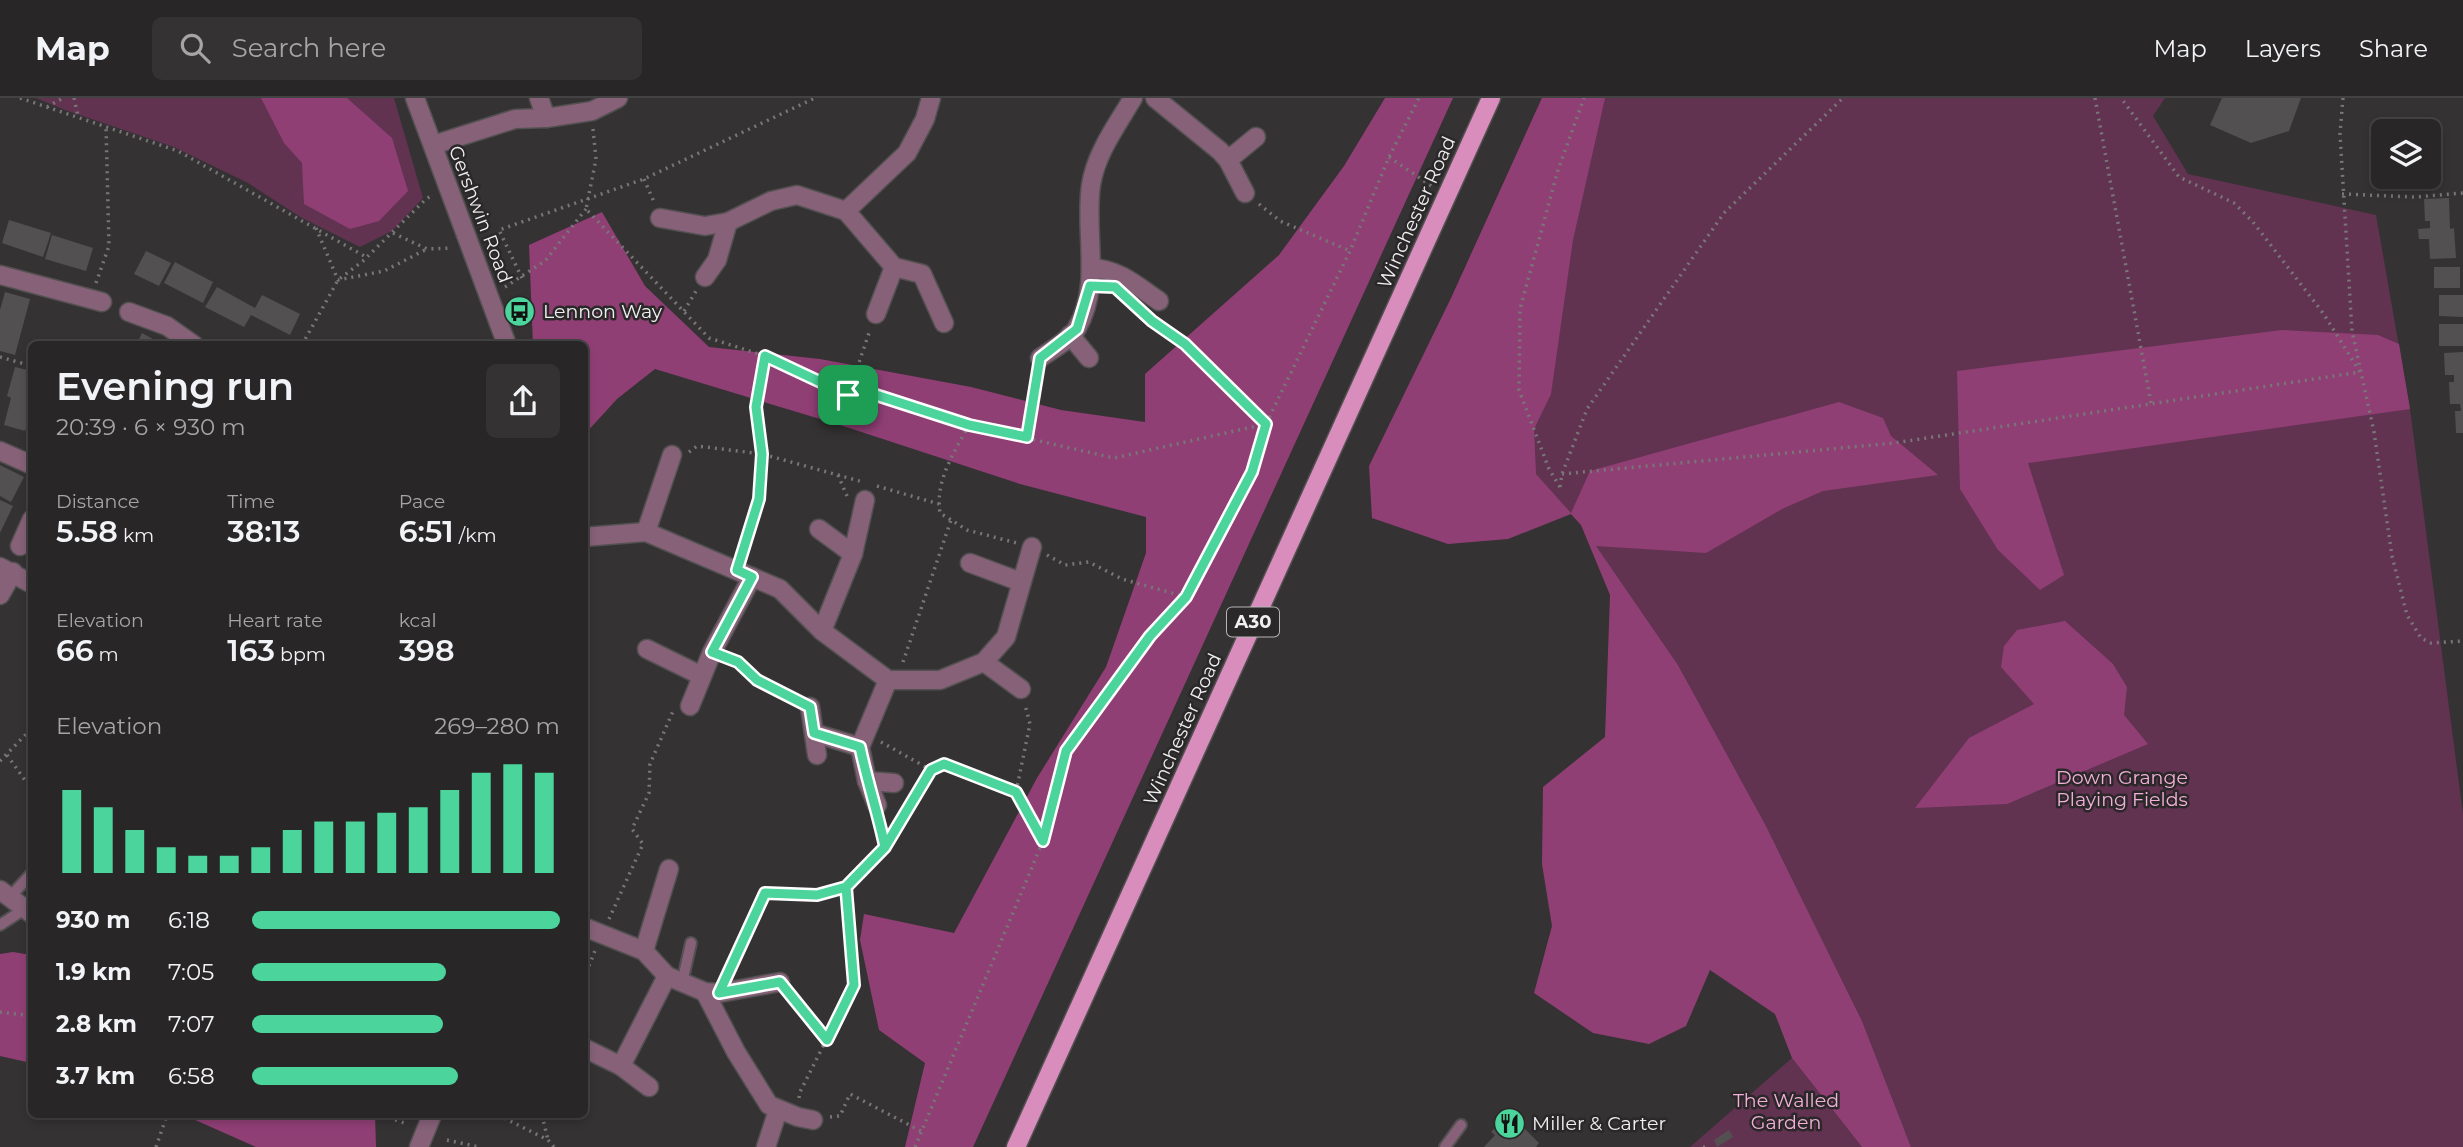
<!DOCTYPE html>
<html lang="en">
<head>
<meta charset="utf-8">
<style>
  body { margin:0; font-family:Montserrat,sans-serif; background:#343232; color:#f1f3f6; height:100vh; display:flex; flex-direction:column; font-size:26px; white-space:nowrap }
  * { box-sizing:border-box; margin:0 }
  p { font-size:23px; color:#a5a5a7 }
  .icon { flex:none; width:38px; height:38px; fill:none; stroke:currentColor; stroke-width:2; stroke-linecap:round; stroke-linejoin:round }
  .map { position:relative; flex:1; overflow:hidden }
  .panel { position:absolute; left:28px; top:243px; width:560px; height:777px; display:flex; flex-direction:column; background:#282626; border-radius:10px; box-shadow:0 4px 10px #0003,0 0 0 2px #444343 }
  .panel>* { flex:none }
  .fabs { position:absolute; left:2371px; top:21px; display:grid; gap:14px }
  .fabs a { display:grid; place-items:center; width:70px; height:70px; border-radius:10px; background:#282626; box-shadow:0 4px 10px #0003,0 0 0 2px #444343; font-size:35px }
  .pin { position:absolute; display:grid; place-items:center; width:60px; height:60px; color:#fff; margin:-30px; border-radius:14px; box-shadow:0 4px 10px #0006 }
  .round { display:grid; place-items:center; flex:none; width:74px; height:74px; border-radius:10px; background:#343232 }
  .head { display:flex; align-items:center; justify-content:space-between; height:119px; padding:0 28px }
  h1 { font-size:38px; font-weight:600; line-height:52px }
  .metrics { display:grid; grid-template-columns:repeat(3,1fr); gap:10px; height:119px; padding:7px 28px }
  .metrics div { display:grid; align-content:center }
  .metrics b { font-size:30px; font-weight:600 }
  .metrics small { font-size:19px; font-weight:400 }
  .metrics p { font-size:19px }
  .chart { height:196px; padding:14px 28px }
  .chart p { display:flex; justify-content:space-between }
  .chart svg { width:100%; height:126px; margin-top:7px; stroke:#4bd49b; stroke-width:6 }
  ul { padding:0 28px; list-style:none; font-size:23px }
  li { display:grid; grid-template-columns:112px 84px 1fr; align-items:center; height:52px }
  li i { height:18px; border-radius:9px; background:#4bd49b }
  header { display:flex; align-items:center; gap:42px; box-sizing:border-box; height:98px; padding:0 35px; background:#282626; border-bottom:2px solid #444343 }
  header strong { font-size:33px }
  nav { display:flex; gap:38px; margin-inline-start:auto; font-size:24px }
  .search { width:490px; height:63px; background:#343232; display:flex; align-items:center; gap:18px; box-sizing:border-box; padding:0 24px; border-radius:10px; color:#a5a5a7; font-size:26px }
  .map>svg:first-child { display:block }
</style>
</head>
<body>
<header>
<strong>Map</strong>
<div class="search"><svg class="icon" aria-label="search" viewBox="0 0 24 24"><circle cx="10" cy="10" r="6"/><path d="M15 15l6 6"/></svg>Search here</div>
<nav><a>Map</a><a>Layers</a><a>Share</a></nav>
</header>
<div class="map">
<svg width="2463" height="1049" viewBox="0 0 2463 1049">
  <rect width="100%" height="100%" fill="#353233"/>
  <!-- green -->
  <g fill="#623251">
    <path d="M36,0H394L423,100L392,133L360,149L302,120L248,85L174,49L65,12Z"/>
    <path d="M1542,0H2165L2153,18L2188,76L2376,117L2410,311L2463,716V1049H1911L1862,923L1766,728L1678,567L1581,427L1536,376L1452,198Z"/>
    <path d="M1792,960L1862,1049H1690Z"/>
  </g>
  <!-- forest -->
  <g fill="#903f75">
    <path d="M261,0H347L392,40L408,93L379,123L350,131L304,106L302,65L284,45Z"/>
    <path d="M1385,0H1453L973,1049H905L925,965L879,932L860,842L864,816L954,835L1037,680L1106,569L1146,455V419L1020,386L840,327L655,271L617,301L585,336L584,247H533L529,147L602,114L645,188L709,249L820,261L971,289L1061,312L1145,324V276L1279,157L1344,68Z"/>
    <path d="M1542,0H1605L1573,142L1551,296L1534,331L1536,376L1571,415L1590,373L1839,304L1883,320L1891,338L1938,377L1823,393L1782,411L1706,455L1596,448L1678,567L1766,728L1862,923L1911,1049H1862L1792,960L1775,916L1710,872L1686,928L1649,946L1593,935L1534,895L1552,828L1542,766L1543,689L1605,639L1610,497L1581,427L1571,416L1508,441L1448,446L1372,420L1369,368L1452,198Z"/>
    <path d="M2282,232L2378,237L2399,246L2410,311L2028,365L2064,477L2040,492L1998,452L1960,391L1957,273Z"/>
    <path d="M2065,523L2113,566L2127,589L2124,617L2148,646L2007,706L1915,710L1969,640L2034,606L2001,569L2004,548L2017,532Z"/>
    <path d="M13,854L31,857V965L0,958V856Z"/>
    <path d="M184,1017H375L376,1049H256Z"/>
  </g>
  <!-- building -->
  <g fill="#535052">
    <path d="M2222,0H2301L2289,33L2251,45L2210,27Z"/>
    <path d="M2449,100L2450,131L2454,130L2456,160L2430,161L2429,141H2419L2418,131L2430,130V123H2425L2424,101Z"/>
    <path d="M9,122L51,135L43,159L2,145Z"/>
    <path d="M52,137L93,150L86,173L45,161Z"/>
    <path d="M146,153L171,165L159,188L134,176Z"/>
    <path d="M175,164L213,184L203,205L164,185Z"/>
    <rect x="2434" y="169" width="26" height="21"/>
    <path d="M217,189L255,210L262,197L300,216L290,237L251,217L244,229L205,209Z"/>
    <path d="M5,194L30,201L15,257L0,253V212Z"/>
    <path d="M2439,197H2463V219L2439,218Z"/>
    <rect x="2439" y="226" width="24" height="22"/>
    <path d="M142,235L164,247H136Z"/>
    <path d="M2463,254V335H2456L2455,313H2461L2460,306H2450L2449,284H2454V277H2445L2444,255Z"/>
    <path d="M15,269L32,273V312L25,333L4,327L11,300L7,298Z"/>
    <path d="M0,367L24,379L11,404L0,398Z"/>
    <path d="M0,402L13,408L0,435Z"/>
    <path d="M1509,1015L1539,1045L1536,1049H1484L1495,1037L1491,1034Z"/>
    <path d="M1729,1032L1733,1039L1717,1049L1714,1042Z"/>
  </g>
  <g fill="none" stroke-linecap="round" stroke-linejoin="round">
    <defs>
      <g id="lane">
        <path d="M10,799L32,775"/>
        <path d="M0,827L26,810"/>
        <path d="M682,885L691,845"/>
        <path d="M1445,1049L1461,1027"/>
      </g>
      <g id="street">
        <path d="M415,0L507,247"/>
        <path d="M539,0L546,20"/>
        <path d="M1155,0L1220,53L1228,62L1245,95"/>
        <path d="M433,47L515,21L546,20L592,13L618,0"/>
        <path d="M1228,62L1256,39"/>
        <path d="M846,113L894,169L922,176L944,225"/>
        <path d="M660,120L705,128L728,124L771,103L797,97L846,113L907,55L925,21L931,0"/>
        <path d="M1091,170C1119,171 1137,188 1159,203"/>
        <path d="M0,177L102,204"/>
        <path d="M705,179L717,162L728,124"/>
        <path d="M129,214L167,228L194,247"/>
        <path d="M876,216L894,169"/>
        <path d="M1070,237L1089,260"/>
        <path d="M1040,260C1051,252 1070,242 1077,230C1102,187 1084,134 1091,87C1096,55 1117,27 1133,0"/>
        <path d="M0,353L32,367"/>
        <path d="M819,431L853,456"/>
        <path d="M646,434L672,357"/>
        <path d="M584,439L646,434L780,491L822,533L888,582H940L984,564L1006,539L1032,449"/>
        <path d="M20,448L32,421"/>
        <path d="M970,465L1021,484"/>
        <path d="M0,469L32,486"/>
        <path d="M0,497L13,474"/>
        <path d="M822,533L853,456L865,402"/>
        <path d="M647,551L702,578"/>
        <path d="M984,564L1021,591"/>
        <path d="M690,608L712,554L752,479"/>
        <path d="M810,609L817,657"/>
        <path d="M814,635L860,649"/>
        <path d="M867,683L894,685"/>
        <path d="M877,707L867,683L860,649L888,582"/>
        <path d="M0,792L32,816"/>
        <path d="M584,829L644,853L667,878L705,894L719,895L780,884"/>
        <path d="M644,853L669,771"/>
        <path d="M705,894L736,954L769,1007L798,1019L813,1022"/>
        <path d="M584,950L621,968L649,989"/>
        <path d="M621,968L667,878"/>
        <path d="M419,1049L432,1017"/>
        <path d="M766,1049L778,1012"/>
      </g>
      <path id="primary" d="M1016,1049L1491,0"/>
    </defs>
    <!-- lane casing -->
    <use href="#lane" stroke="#535051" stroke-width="14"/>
    <!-- street casing -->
    <use href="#street" stroke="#535051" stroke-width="21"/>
    <!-- primary casing -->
    <use href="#primary" stroke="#535051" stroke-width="21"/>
    <!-- path -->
    <g stroke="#787677" stroke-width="3.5" stroke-dasharray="2 5" stroke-linecap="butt">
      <path d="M20,0L178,53L366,159"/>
      <path d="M74,0L78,18"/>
      <path d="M2095,0L2151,305"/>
      <path d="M2343,0L2340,36L2352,233L2374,334L2392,458L2407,517L2421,540L2431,545L2463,543"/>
      <path d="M47,9L63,0"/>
      <path d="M593,31L596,61L586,111L709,240L765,258L860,300L876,297L969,327L1114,360L1266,326"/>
      <path d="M1389,59L1433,89"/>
      <path d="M644,81L654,104"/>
      <path d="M2342,96L2415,99L2463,95"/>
      <path d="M1259,106L1280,123L1350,153"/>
      <path d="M316,130L338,182L384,173L427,151"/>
      <path d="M393,135L427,151L451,150"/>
      <path d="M522,180L499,132L644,81L815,0"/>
      <path d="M96,185L109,148L106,28"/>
      <path d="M505,189L545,163L586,111"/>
      <path d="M684,213L696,193"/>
      <path d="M518,214L520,213"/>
      <path d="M1146,217L1185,246L1266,326"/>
      <path d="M302,247L338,182L363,163L426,101L433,97"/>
      <path d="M0,259L32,268"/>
      <path d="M848,297L870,232"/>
      <path d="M969,327C954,355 935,382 940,415L967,432L1017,445"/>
      <path d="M1027,339L1037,276"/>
      <path d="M689,354L697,348L762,356L863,384"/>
      <path d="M1562,376L1894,345L2360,274L2323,215L2253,124L2234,105L2179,79L2121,0"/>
      <path d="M838,377L847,398"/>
      <path d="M877,388L939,406"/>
      <path d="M1560,389L1562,376L1587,311L1724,115L1843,0"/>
      <path d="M1560,389L1549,371L1519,292L1520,211L1558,72L1584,0"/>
      <path d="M743,455L759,401L762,356L756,309L765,258"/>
      <path d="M1047,457L1065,467L1089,464L1122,481L1186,499"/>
      <path d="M727,559L738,564L757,582L794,601"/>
      <path d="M903,564L951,422"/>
      <path d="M881,644L931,672L945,666L1016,694L1042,741"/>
      <path d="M7,657L32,692"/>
      <path d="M0,663L32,630"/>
      <path d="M1016,694L1030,626L1025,607"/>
      <path d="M880,723L884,747"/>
      <path d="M609,821L643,746L632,731L649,695L650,666L674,611"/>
      <path d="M727,877L765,795L817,797L846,789"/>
      <path d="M584,881L596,850"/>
      <path d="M791,897L827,942"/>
      <path d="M0,914L32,918"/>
      <path d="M799,1000L800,994L854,887L846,789L885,749L931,672"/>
      <path d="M382,1017L407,1026"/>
      <path d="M498,1017L548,1042L554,1049"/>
      <path d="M542,1017L548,1042"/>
      <path d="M830,1019L840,1018L850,996L921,1033"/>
      <path d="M447,1042L479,1049"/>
      <path d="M156,1049L167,1017"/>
      <path d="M915,1049L1043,743L1066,653L1150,538L1186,499L1223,432L1252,374L1266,326L1350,153L1389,59L1419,0"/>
      <path d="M1703,1049H1706"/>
    </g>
    <!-- lane -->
    <use href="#lane" stroke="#866178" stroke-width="10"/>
    <!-- street -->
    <use href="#street" stroke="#866178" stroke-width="18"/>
    <!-- primary -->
    <use href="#primary" stroke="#d88dbc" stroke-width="18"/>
  </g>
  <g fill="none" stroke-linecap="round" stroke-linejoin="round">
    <defs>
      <path id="route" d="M848,297L765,258L756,309L762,356L759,401L737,472L752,479L712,554L738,564L757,582L810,609L814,635L860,649C867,683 878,715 885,749L846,789L854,887L827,942L780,884L719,895L765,795L817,797L846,789L885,749L931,672L944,666L1016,694L1043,743L1066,653L1150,538L1186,499L1252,374L1266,326L1185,246L1152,223L1115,189L1090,188L1077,231L1040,260L1027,339L969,327L876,297L860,300L848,297"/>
    </defs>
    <!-- route casing -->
    <use href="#route" stroke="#fff" stroke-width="14"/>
    <!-- route -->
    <use href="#route" stroke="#4bd49b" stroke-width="9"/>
  </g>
  <!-- icons -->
  <defs>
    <symbol id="bus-disc" viewBox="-11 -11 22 22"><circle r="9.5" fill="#4bd49b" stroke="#2b282a"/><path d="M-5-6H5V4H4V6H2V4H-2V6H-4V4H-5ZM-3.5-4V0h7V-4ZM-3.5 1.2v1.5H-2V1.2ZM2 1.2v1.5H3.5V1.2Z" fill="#111"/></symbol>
    <symbol id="restaurant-disc" viewBox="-11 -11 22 22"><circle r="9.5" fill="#4bd49b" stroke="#2b282a"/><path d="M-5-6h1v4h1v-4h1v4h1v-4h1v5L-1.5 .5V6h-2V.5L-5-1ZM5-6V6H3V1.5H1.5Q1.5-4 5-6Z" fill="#111"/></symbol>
  </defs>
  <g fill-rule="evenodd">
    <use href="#bus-disc" x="502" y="196" width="35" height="35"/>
    <use href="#restaurant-disc" x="1492" y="1008" width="35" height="35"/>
  </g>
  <g text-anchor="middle" stroke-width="5" stroke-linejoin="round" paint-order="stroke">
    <!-- shield labels -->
    <rect fill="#2b282a" stroke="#b6b4b5" stroke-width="2" x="1227" y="509.5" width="52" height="29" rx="5"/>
    <g font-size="18" font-weight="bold" fill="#f1f0f1">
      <text x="1253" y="530">A30</text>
    </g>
    <!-- street labels -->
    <g font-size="19" fill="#f1f0f1" stroke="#2b282a">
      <text transform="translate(1416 114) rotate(-66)" y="7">Winchester Road</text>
      <text transform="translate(481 116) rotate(69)" y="7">Gershwin Road</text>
      <text transform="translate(1182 631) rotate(-66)" y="7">Winchester Road</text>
    </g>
    <!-- poi labels -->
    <g font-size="19" fill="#f1f0f1" stroke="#2b282a" text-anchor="start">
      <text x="543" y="220">Lennon Way</text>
      <text x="1532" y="1032">Miller &amp; Carter</text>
    </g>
    <!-- park labels -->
    <g font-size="19" fill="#f3afd8" stroke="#2b282a">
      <text x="2122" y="686">Down Grange<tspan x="2122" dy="22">Playing Fields</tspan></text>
      <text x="1786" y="1009">The Walled<tspan x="1786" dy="22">Garden</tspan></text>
    </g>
  </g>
</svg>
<div class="fabs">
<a><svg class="icon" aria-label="layers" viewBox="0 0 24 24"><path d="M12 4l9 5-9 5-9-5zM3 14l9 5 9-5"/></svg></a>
</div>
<div class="pin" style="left:848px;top:297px;background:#1e9e55"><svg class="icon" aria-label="arrive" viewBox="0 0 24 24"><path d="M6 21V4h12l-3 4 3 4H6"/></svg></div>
<section class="panel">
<div class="head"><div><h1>Evening run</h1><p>20:39 · 6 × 930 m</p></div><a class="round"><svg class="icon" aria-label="share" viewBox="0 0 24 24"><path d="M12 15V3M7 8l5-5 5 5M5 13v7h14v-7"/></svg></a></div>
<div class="metrics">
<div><p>Distance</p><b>5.58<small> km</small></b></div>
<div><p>Time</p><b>38:13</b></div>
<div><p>Pace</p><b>6:51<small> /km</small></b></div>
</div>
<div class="metrics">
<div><p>Elevation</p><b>66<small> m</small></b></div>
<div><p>Heart rate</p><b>163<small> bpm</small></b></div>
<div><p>kcal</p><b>398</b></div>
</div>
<div class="chart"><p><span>Elevation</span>269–280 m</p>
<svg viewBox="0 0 160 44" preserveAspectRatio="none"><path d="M5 44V15M15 44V21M25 44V29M35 44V35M45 44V38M55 44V38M65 44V35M75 44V29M85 44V26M95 44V26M105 44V23M115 44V21M125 44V15M135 44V9M145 44V6M155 44V9"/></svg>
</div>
<ul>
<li><b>930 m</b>6:18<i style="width:100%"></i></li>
<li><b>1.9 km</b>7:05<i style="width:63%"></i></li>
<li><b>2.8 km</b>7:07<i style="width:62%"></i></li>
<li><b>3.7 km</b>6:58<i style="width:67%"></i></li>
</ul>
</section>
</div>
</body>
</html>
